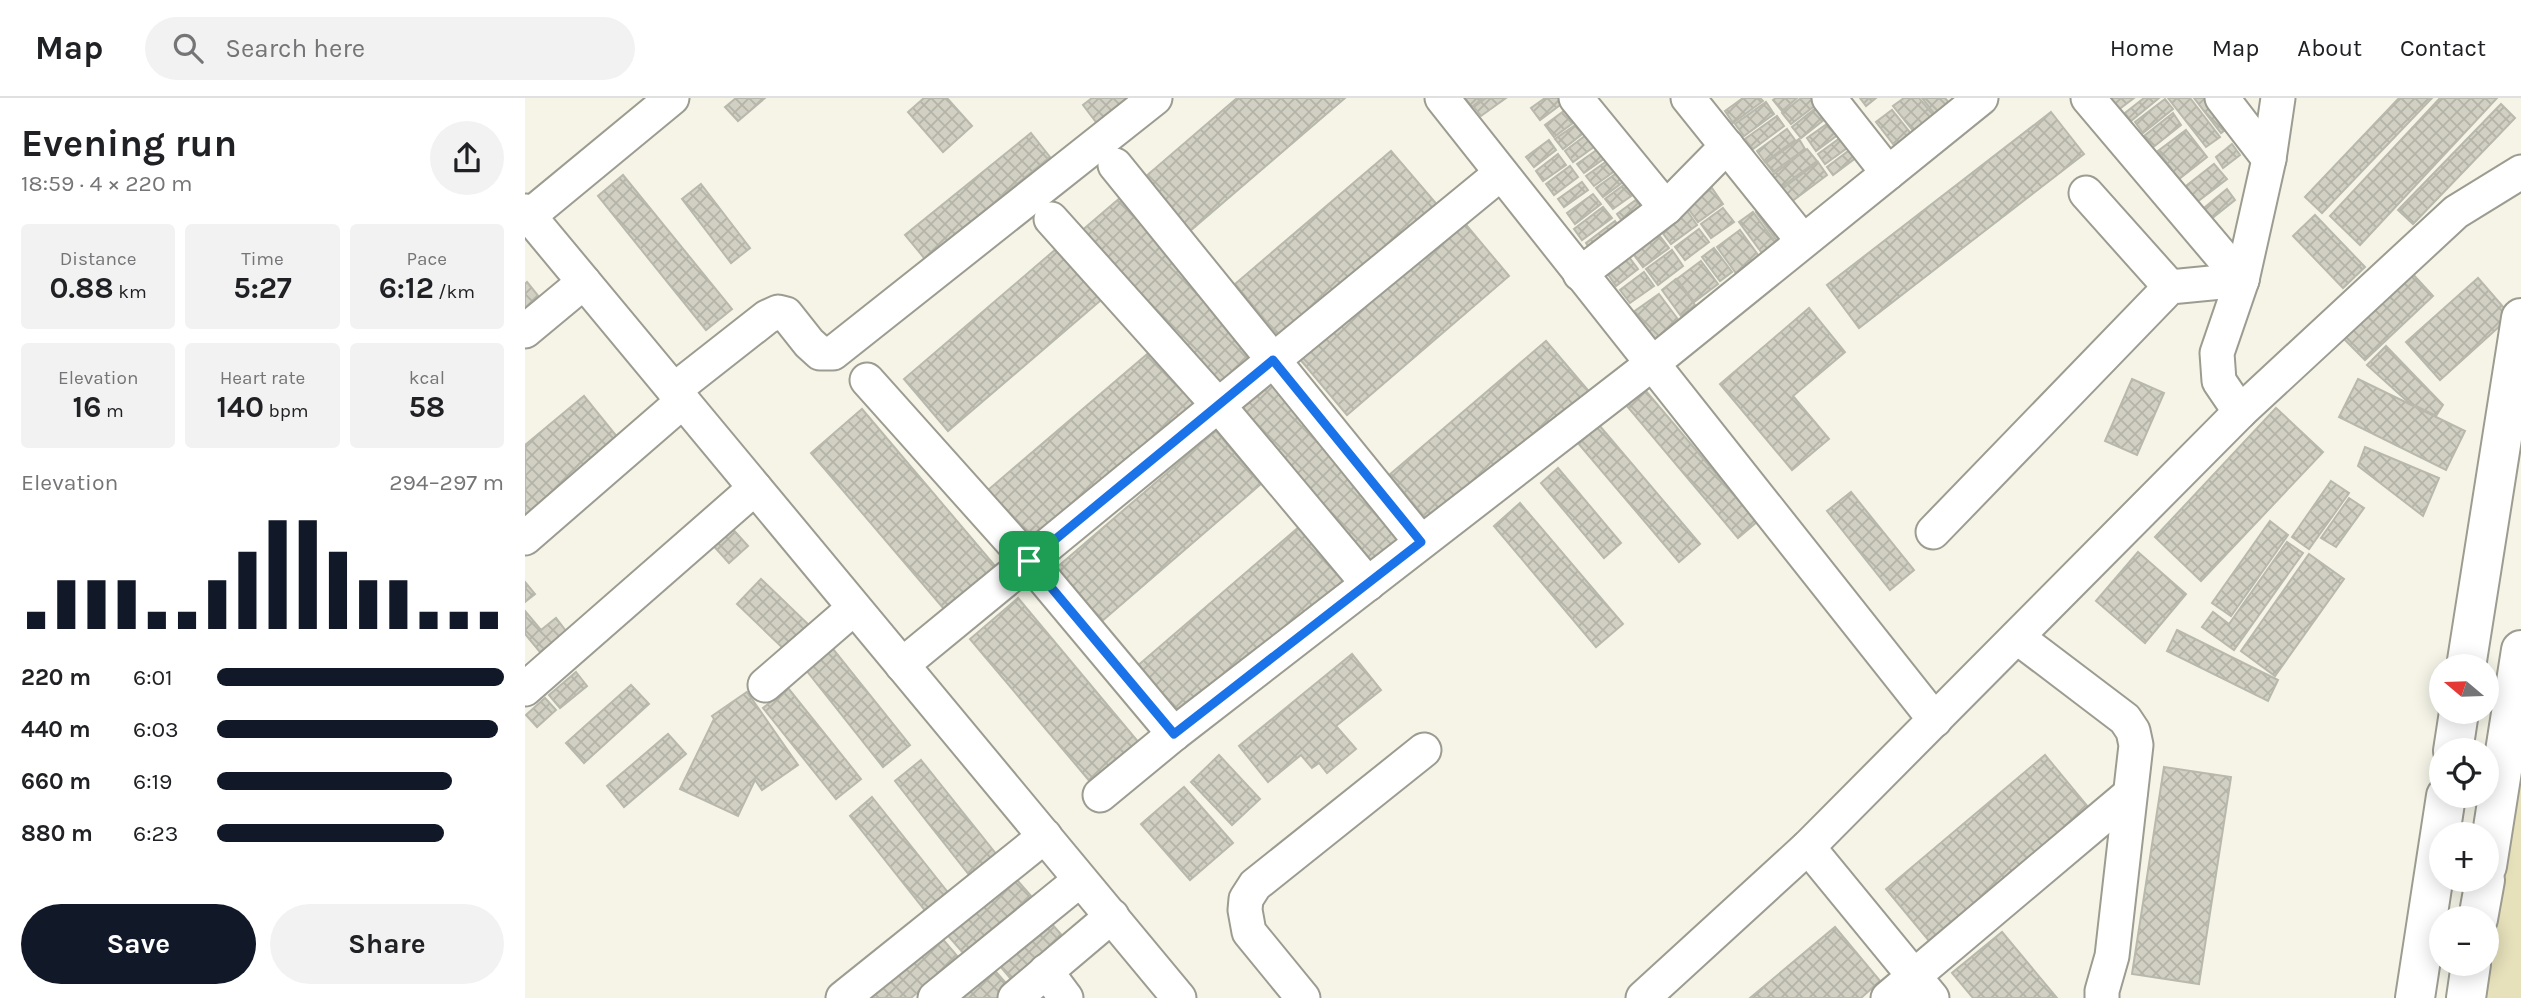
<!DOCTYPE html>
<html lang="en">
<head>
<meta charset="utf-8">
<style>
  body { margin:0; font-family:Karla,sans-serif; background:#f2f2f2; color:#202124; height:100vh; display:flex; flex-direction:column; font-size:26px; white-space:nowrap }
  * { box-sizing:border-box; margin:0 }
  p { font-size:23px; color:#757577 }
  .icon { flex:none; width:38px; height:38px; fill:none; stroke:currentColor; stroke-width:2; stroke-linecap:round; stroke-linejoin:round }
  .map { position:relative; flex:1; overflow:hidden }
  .details { display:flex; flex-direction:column; background:#fff; width:525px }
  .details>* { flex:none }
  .needle { width:46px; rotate:289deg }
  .buttons { position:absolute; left:1904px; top:556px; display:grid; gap:14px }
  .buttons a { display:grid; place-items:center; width:70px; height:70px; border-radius:50%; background:#fff; box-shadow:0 4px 18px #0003; font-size:35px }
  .pin { position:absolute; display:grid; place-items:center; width:60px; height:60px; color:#fff; margin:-30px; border-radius:14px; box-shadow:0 4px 10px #0006 }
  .round { display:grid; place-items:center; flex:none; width:74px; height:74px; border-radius:37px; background:#f2f2f2 }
  .head { display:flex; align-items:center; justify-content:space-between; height:119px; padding:0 21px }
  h1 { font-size:38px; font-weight:700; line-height:52px }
  .metrics { display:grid; grid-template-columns:repeat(3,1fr); gap:10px; height:119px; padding:7px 21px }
  .metrics div { display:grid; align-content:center; border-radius:7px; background:#f2f2f2; text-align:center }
  .metrics b { font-size:30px; font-weight:700 }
  .metrics small { font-size:19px; font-weight:400 }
  .metrics p { font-size:19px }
  .chart { height:196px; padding:14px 21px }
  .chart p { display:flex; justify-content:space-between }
  .chart svg { width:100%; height:126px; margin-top:7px; stroke:#111827; stroke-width:6 }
  .button { display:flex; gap:14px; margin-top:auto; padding:14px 21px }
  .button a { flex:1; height:80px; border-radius:42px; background:#111827; color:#fff; font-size:28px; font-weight:700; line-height:80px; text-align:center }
  .button a+a { background:#f2f2f2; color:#202124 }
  ul { padding:0 21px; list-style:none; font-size:23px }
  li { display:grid; grid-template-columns:112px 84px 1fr; align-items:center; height:52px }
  li i { height:18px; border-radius:9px; background:#111827 }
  header { display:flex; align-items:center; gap:42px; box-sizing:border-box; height:98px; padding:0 35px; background:#fff; border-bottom:2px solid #e0e0e0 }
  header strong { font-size:33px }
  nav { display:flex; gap:38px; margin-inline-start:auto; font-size:24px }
  .search { width:490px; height:63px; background:#f2f2f2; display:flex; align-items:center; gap:18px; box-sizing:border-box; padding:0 24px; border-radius:38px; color:#757577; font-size:26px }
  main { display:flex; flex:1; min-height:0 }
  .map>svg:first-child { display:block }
</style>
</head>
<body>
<header>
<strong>Map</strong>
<div class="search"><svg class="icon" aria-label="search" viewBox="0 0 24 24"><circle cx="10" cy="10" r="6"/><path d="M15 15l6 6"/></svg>Search here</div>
<nav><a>Home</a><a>Map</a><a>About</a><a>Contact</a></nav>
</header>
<main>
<section class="details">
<div class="head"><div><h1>Evening run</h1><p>18:59 · 4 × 220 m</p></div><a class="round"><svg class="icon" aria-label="share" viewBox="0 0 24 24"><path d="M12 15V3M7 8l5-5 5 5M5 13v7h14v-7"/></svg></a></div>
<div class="metrics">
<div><p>Distance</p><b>0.88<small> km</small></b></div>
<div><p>Time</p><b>5:27</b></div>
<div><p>Pace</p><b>6:12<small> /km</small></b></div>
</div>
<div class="metrics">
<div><p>Elevation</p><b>16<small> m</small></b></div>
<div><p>Heart rate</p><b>140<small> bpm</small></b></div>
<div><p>kcal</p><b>58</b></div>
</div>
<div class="chart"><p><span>Elevation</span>294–297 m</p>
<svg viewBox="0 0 160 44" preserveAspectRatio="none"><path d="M5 44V38M15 44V27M25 44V27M35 44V27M45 44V38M55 44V38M65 44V27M75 44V17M85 44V6M95 44V6M105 44V17M115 44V27M125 44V27M135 44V38M145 44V38M155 44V38"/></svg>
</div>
<ul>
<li><b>220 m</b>6:01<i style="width:100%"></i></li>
<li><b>440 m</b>6:03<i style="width:98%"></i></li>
<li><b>660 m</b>6:19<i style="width:82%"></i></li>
<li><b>880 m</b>6:23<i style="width:79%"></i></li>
</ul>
<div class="button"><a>Save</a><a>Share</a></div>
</section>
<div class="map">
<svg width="1996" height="900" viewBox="0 0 1996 900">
  <defs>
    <pattern id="building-cross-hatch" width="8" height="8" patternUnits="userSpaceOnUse" patternTransform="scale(1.75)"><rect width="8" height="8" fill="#d1d0c3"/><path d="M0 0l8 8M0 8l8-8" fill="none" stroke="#b4b3a8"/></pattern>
  </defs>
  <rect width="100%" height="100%" fill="#f5f4e7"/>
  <!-- green -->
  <path fill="#e6e1ba" d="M1996,644V900H1958Z"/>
  <!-- building -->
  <g fill="url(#building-cross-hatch)" stroke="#b9b8ac" stroke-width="2">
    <path d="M211,0H240L213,23L200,9Z"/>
    <path d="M399,0H422L447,28L418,54L383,14Z"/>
    <path d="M567,0H609L574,28L558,7Z"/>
    <path d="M712,0H820L665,133L620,79Z"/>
    <path d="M940,0H958L947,9Z"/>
    <path d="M961,0H981L956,18L949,9Z"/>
    <path d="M1020,0H1040L1042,2L1015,22L1006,10Z"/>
    <path d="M1218,0H1235L1238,3L1208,25L1200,13Z"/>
    <path d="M1251,0H1272L1257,13L1248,2Z"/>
    <path d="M1276,0H1288L1292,6L1266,26L1257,15Z"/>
    <path d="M1335,0H1351L1341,8Z"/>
    <path d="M1379,0H1394L1410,19L1390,35L1368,8Z"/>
    <path d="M1397,0H1420L1425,6L1411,18Z"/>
    <path d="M1587,0H1609L1593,12L1585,1Z"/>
    <path d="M1619,0H1634L1606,23L1600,15Z"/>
    <path d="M1643,0H1665L1695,39L1681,49Z"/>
    <path d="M1669,0H1692L1711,24L1696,35Z"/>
    <path d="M1874,0H1907L1797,115L1780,99Z"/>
    <path d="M1915,0H1972L1835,147L1805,118Z"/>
    <path d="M1640,1L1648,11L1618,35L1610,24Z"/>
    <path d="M1241,4L1249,16L1219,38L1210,26Z"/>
    <path d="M1297,5L1305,17L1276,40L1267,29Z"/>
    <path d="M1976,6L1990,20L1888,126L1873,112Z"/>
    <path d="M1047,7L1056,19L1029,39L1020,27Z"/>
    <path d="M1367,12L1388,38L1372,51L1351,24Z"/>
    <path d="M1526,14L1559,56L1334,230L1302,187Z"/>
    <path d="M1648,15L1656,27L1627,50L1619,38Z"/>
    <path d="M1252,18L1259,28L1228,51L1220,41Z"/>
    <path d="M1059,21L1065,30L1038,51L1030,41Z"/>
    <path d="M1309,21L1318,33L1291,53L1282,40Z"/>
    <path d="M1069,31L1077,43L1048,64L1040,53Z"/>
    <path d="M1262,31L1270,42L1240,64L1232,53Z"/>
    <path d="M1661,32L1682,59L1654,81L1633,53Z"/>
    <path d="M506,35L525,59L400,161L380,137Z"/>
    <path d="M1322,35L1329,45L1300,66L1293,56Z"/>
    <path d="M1274,41L1280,51L1248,74L1241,65Z"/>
    <path d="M1024,42L1031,52L1009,69L1001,59Z"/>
    <path d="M1080,46L1087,55L1059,75L1052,66Z"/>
    <path d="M1707,46L1715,57L1698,70L1691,59Z"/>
    <path d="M1330,48L1336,56L1308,77L1302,69Z"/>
    <path d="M1282,51L1292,63L1255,90L1246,78Z"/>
    <path d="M866,53L914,109L758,243L710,186Z"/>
    <path d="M1033,56L1041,67L1018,83L1011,73Z"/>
    <path d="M1090,57L1098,67L1069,88L1061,78Z"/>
    <path d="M1293,64L1302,77L1266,104L1257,91Z"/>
    <path d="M1689,66L1702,81L1668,107L1656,92Z"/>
    <path d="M1045,68L1053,79L1029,97L1021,86Z"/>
    <path d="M1100,69L1106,78L1078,99L1071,90Z"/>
    <path d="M98,77L207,211L181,232L73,98Z"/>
    <path d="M1108,80L1116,91L1088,111L1080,101Z"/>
    <path d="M1057,84L1063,92L1039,109L1033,101Z"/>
    <path d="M176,86L225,150L206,165L157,101Z"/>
    <path d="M1187,90L1198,106L1173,124L1162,109Z"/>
    <path d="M1702,91L1710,102L1681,125L1673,115Z"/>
    <path d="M602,94L737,253L690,294L555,134Z"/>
    <path d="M1120,95L1130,109L1102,130L1092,116Z"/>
    <path d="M1068,96L1076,106L1050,126L1042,115Z"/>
    <path d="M1242,106L1263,135L1252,143L1231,114Z"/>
    <path d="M1078,109L1087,120L1057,142L1049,131Z"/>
    <path d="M1160,110L1172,127L1146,146L1133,129Z"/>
    <path d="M1198,110L1209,124L1186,140L1176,126Z"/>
    <path d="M1228,114L1251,145L1237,155L1214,124Z"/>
    <path d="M1790,117L1840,169L1818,190L1768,138Z"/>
    <path d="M937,122L984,178L822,317L774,260Z"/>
    <path d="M1090,123L1098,135L1069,157L1061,145Z"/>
    <path d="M1174,131L1184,144L1160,162L1150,149Z"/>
    <path d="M1215,132L1236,161L1213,178L1192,149Z"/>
    <path d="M1131,133L1144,150L1118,169L1106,153Z"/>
    <path d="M538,145L582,197L423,333L379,281Z"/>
    <path d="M1189,150L1207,174L1195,183L1177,159Z"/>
    <path d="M1147,152L1158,168L1133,187L1121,171Z"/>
    <path d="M1104,159L1113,171L1091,188L1082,175Z"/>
    <path d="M1176,163L1193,186L1169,204L1152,181Z"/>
    <path d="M1884,172L1908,198L1840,262L1816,238Z"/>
    <path d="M1119,174L1129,188L1105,205L1095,192Z"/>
    <path d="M1953,180L1986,218L1915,282L1881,244Z"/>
    <path d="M1151,181L1170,207L1156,218L1137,192Z"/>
    <path d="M2,184L19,205L0,221V186Z"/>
    <path d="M1134,196L1158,228L1132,248L1107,215Z"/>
    <path d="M1284,210L1320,254L1268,298L1304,341L1267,372L1195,286Z"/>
    <path d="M1021,243L1067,297L911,432L864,377Z"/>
    <path d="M1861,248L1918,307L1911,318L1883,304L1842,267Z"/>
    <path d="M627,252L672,306L509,446L463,392Z"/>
    <path d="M749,272L887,434L839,475L702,313Z"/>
    <path d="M1607,281L1639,295L1612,357L1580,343Z"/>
    <path d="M1833,281L1940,333L1921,372L1814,319Z"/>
    <path d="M1120,292L1232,424L1213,440L1101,307Z"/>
    <path d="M59,298L98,346L0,427V347Z"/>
    <path d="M1751,310L1798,354L1676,483L1630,439Z"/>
    <path d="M337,311L476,475L425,518L286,355Z"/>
    <path d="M1074,327L1175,446L1154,464L1053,345Z"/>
    <path d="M691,333L736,386L577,523L531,470Z"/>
    <path d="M1840,349L1914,380L1898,418L1833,368Z"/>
    <path d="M1033,370L1096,445L1079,460L1016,385Z"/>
    <path d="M1806,383L1824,395L1784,451L1767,439Z"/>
    <path d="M1326,394L1389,472L1365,492L1302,413Z"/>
    <path d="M1824,400L1839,410L1811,449L1796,440Z"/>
    <path d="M995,405L1098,526L1071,549L969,428Z"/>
    <path d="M1745,423L1763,437L1706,518L1687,505Z"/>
    <path d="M204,427L223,448L204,465L185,444Z"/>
    <path d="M774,429L819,482L656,621L611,569Z"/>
    <path d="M1762,444L1778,455L1709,552L1677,529L1688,514L1704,526Z"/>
    <path d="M1613,454L1661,496L1620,545L1571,503Z"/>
    <path d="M1784,456L1819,481L1750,578L1716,553Z"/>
    <path d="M236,481L286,529L262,554L212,506Z"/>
    <path d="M0,484L10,496L0,504Z"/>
    <path d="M493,500L614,645L567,686L445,541Z"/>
    <path d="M0,513L16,532L31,520L41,533L15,554L0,536Z"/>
    <path d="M1652,532L1753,582L1743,603L1642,553Z"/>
    <path d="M308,551L385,647L358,669L281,572Z"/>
    <path d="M827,556L856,592L811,628L831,651L802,675L794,665L787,670L776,657L743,684L714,648Z"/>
    <path d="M51,574L62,588L35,610L24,597Z"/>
    <path d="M106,587L124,606L59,665L41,645Z"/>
    <path d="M263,590L336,681L311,701L238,610Z"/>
    <path d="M222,594L273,667L237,692L230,682L213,718L155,691L189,621L187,618Z"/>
    <path d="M20,600L31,612L12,629L1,617Z"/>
    <path d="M143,636L161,656L99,709L82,688Z"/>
    <path d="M694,657L735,701L707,727L666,684Z"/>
    <path d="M1520,657L1564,710L1405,844L1361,791Z"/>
    <path d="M396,662L476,762L449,783L370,683Z"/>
    <path d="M1639,669L1706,679L1674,886L1607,876Z"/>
    <path d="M659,689L708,745L665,782L616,726Z"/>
    <path d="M347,699L429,802L406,820L325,718Z"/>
    <path d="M485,774L506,798L440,857L419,833Z"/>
    <path d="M525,824L541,842L491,887L475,868Z"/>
    <path d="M1310,829L1355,883L1336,900H1225Z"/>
    <path d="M1477,834L1532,900H1448L1427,875Z"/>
    <path d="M414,837L433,859L386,900H343Z"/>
    <path d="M464,866L487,892L478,900H426Z"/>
  </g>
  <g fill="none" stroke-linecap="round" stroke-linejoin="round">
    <defs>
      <g id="minor">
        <path d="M917,0L1410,622"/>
        <path d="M1051,0L1141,110"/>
        <path d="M1163,0L1278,143"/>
        <path d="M1304,0L1363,75"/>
        <path d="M1563,0L1717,182"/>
        <path d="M1697,0L1744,61"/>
        <path d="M590,67L896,444"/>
        <path d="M1561,95L1645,189"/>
        <path d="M0,113L654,900"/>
        <path d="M4,118L147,0"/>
        <path d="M526,121L693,307L843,486"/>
        <path d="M1055,176L1141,110L1202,48"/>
        <path d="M0,233L59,184"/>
        <path d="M342,282L504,463L649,636"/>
        <path d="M149,292L242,219L253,214L261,216L284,245L295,255H308L630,0"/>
        <path d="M1715,314L1694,283L1692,255L1717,182L1744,61L1753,0"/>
        <path d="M1408,434L1645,189L1717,182"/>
        <path d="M0,440L158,303"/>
        <path d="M1492,539L1600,621L1608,633L1611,647L1587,858L1577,893V900"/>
        <path d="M377,567L975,76"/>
        <path d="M240,587L329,510"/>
        <path d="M0,591L230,390"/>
        <path d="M575,697L649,636L1128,265L1456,0"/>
        <path d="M1283,749L1407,900"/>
        <path d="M521,873L541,900"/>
        <path d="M318,900L520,738"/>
        <path d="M410,900L555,782"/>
        <path d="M490,900L587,818"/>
        <path d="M778,900L724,834L720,812L721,801L730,787L899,652"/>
        <path d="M1118,900L1283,749L1715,314L1931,114L1996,74"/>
        <path d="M1363,900L1605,696"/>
      </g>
      <g id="major">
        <path d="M1941,569L1996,220"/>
        <path d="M1928,653L1934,614"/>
        <path d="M1962,768L1996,552"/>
        <path d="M1953,821L1960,782"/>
        <path d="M1890,900L1921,698"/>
        <path d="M1941,900L1946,866"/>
      </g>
    </defs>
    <!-- minor casing -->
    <use href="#minor" stroke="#9d9c90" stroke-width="37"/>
    <!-- major casing -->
    <use href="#major" stroke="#9d9c90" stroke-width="42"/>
    <!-- minor -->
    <use href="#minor" stroke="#fff" stroke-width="33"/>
    <!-- major -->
    <use href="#major" stroke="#fff" stroke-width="38"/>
  </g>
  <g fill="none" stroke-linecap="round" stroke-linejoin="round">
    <defs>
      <path id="route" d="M748,262L896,444L649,636L504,463Z"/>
    </defs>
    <!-- route casing -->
    <use href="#route" stroke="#fff" stroke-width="14"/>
    <!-- route -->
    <use href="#route" stroke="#1a73e8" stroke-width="9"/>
  </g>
</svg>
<div class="buttons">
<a><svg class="needle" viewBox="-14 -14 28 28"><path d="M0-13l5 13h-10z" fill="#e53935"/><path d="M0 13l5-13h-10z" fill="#757577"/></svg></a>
<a><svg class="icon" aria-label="locate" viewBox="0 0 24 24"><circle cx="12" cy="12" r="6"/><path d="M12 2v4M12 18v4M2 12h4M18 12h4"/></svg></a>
<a>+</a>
<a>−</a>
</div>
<div class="pin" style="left:504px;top:463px;background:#1e9e55"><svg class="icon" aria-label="arrive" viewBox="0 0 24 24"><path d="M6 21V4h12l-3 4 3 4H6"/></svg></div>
</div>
</main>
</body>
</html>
